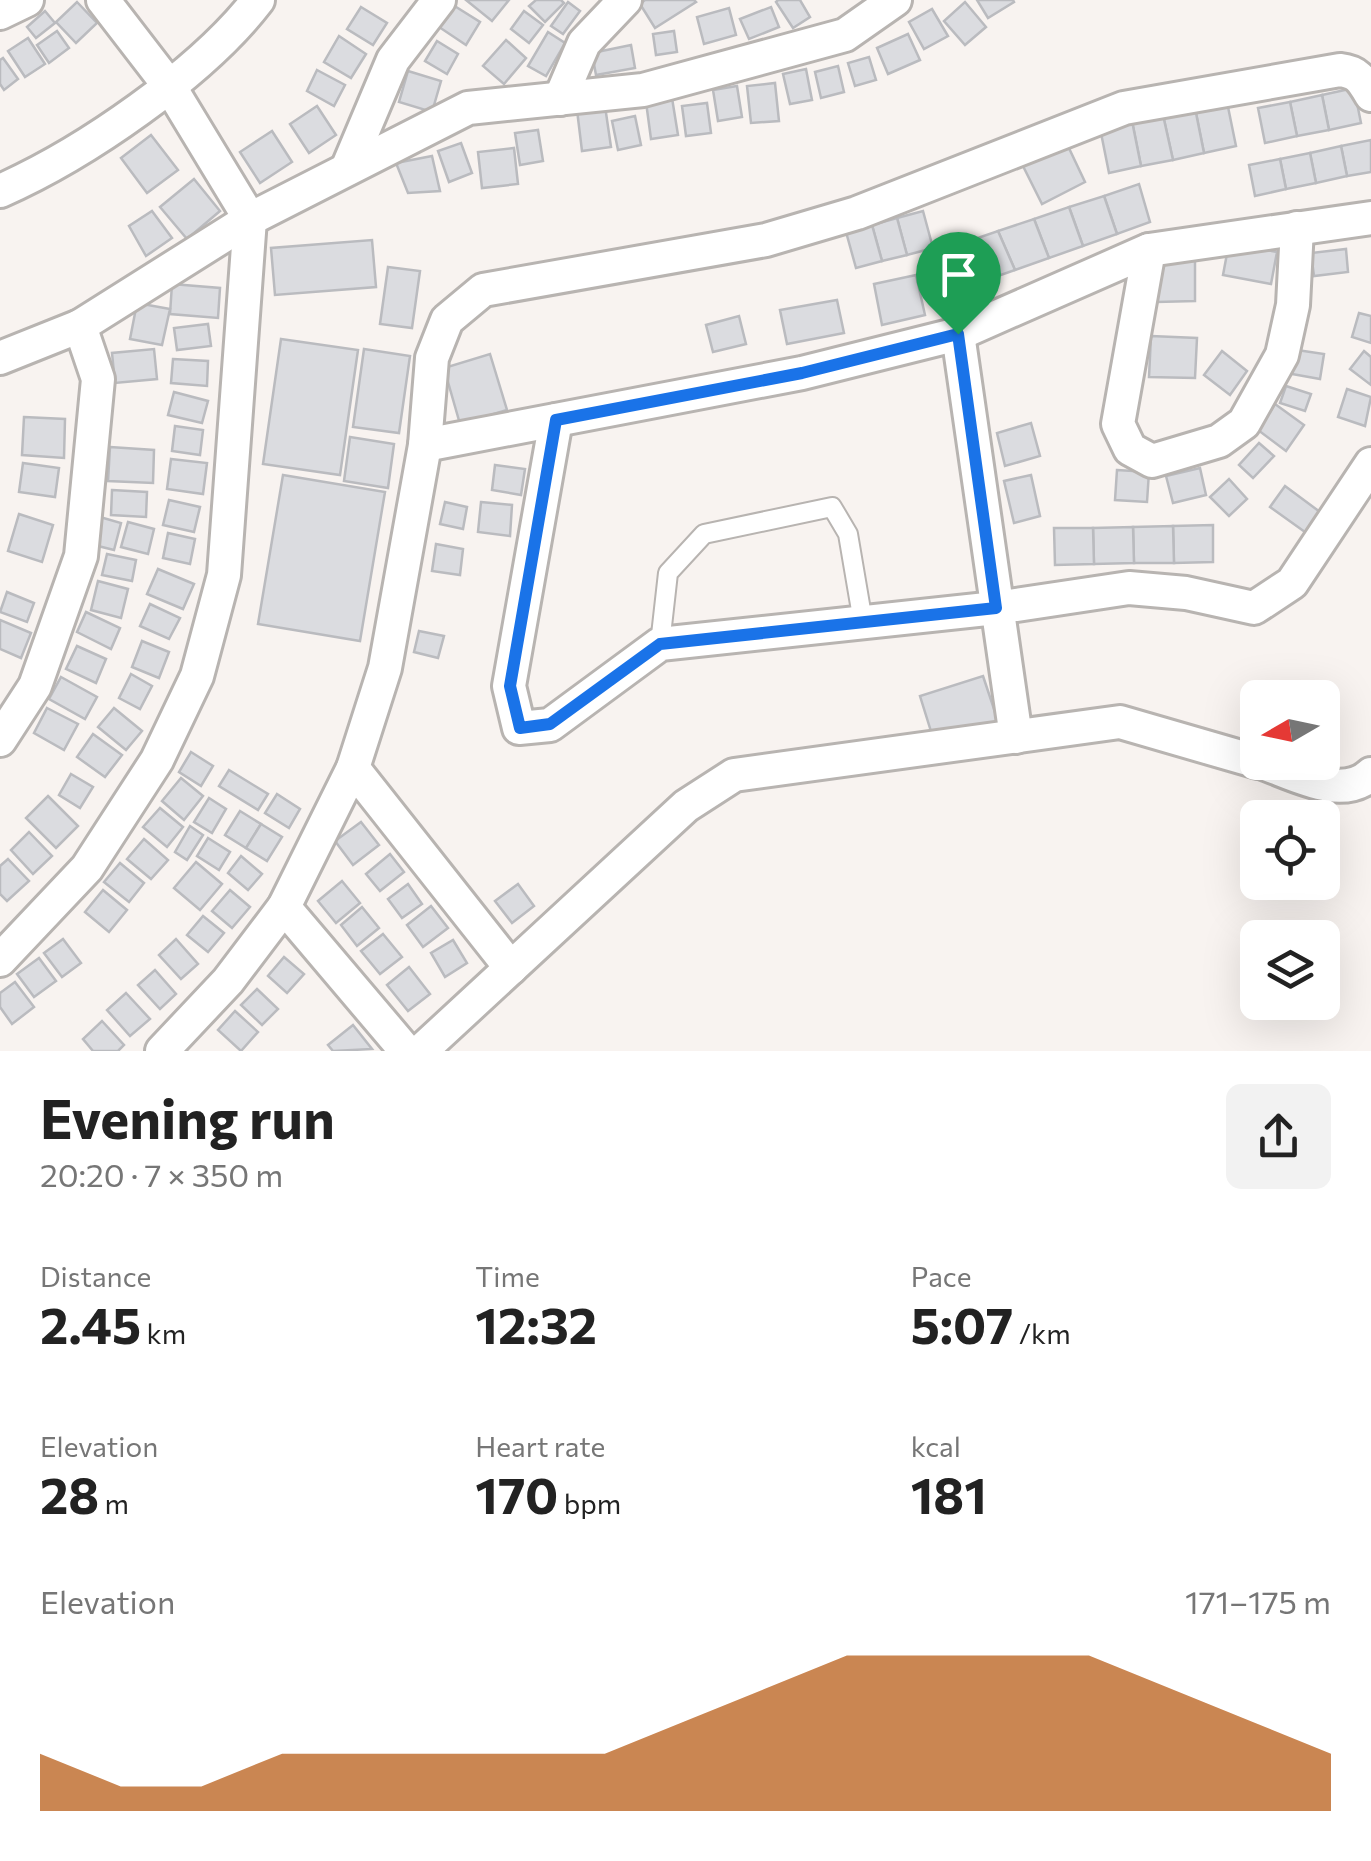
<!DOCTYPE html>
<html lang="en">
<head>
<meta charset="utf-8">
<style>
  body { margin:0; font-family:Commissioner,sans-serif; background:#f2f2f2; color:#222; height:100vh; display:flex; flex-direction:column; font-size:38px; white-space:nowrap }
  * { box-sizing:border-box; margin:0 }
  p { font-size:32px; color:#767676 }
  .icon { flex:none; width:55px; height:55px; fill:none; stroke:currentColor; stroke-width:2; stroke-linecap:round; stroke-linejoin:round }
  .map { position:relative; height:1051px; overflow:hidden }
  .drawer { display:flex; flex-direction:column; background:#fff; flex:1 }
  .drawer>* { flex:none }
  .needle { width:65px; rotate:261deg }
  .controls { position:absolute; left:1240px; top:680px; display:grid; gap:20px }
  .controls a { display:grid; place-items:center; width:100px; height:100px; border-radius:15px; background:#fff; box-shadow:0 10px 40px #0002; font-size:50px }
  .pin { position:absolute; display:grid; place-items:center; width:85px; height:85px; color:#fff; margin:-102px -42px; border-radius:50% 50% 50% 0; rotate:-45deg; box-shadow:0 0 10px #0007 }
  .pin .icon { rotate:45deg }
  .round { display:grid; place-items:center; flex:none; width:105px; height:105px; border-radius:15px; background:#f2f2f2 }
  .headline { display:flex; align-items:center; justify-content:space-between; height:170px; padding:0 40px }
  h1 { font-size:55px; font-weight:700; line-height:75px }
  .figures { display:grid; grid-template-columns:repeat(3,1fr); gap:15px; height:170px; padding:10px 40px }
  .figures div { display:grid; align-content:center }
  .figures b { font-size:50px; font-weight:700 }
  .figures small { font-size:28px; font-weight:400 }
  .figures p { font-size:28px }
  .chart { height:280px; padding:20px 40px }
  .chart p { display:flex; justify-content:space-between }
  .chart svg { width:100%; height:180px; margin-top:10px; fill:#b45309; opacity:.7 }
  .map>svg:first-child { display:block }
</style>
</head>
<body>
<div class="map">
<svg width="1371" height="1051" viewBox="0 0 1371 1051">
  <rect width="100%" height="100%" fill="#f8f3f0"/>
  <!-- building -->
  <g fill="#dbdce0" stroke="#babbbf" stroke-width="2.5">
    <path d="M466,0H509L492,21Z"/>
    <path d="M536,0H561L564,3L545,22L529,6Z"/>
    <path d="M645,0H694L696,2L655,28L640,4Z"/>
    <path d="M778,0H800L810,17L793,28L776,2Z"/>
    <path d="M977,0H1013L1014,2L988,18Z"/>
    <path d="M77,2L97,23L76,43L56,22Z"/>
    <path d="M568,2L580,11L563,34L551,26Z"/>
    <path d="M965,2L986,27L965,45L944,21Z"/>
    <path d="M453,5L480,22L466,45L439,27Z"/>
    <path d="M361,7L387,23L373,45L347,29Z"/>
    <path d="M771,7L779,27L749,39L740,19Z"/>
    <path d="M729,8L736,35L704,44L697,17Z"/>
    <path d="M932,9L948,36L924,49L909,22Z"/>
    <path d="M45,11L55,23L36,38L27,27Z"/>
    <path d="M524,11L543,25L529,43L511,29Z"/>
    <path d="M57,31L69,48L49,63L37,45Z"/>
    <path d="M674,31L677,52L656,55L653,34Z"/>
    <path d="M548,32L565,43L546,76L528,66Z"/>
    <path d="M908,34L920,60L888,74L877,48Z"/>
    <path d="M339,36L366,54L351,78L324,62Z"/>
    <path d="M28,38L45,64L25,77L8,51Z"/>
    <path d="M506,40L526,58L504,84L483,66Z"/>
    <path d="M437,41L458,54L447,74L425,61Z"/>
    <path d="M631,45L635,68L596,75L592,53Z"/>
    <path d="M869,57L876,80L855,86L848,63Z"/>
    <path d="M3,58L18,79L4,90L0,84V60Z"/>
    <path d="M838,66L844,92L821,98L815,72Z"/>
    <path d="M806,69L812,100L790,104L783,74Z"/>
    <path d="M317,70L345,85L334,106L307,91Z"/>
    <path d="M408,71L441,81L432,112L399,102Z"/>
    <path d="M775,83L779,121L751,123L747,86Z"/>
    <path d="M737,86L742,117L718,121L713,90Z"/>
    <path d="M1354,88L1361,123L1329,130L1322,95Z"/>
    <path d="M1322,95L1329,130L1297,136L1290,102Z"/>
    <path d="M672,98L678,135L651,139L646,102Z"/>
    <path d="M1227,102L1236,146L1204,153L1195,108Z"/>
    <path d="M1290,102L1297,136L1265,143L1258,108Z"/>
    <path d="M707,103L711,133L686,136L682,106Z"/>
    <path d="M317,106L336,135L309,153L290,124Z"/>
    <path d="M605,106L611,147L582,151L577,110Z"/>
    <path d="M1195,108L1204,153L1173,160L1163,115Z"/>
    <path d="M1163,115L1173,160L1141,166L1132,121Z"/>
    <path d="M635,116L641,145L618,150L612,121Z"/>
    <path d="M1132,121L1141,166L1109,173L1100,128Z"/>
    <path d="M538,130L543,161L520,165L515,133Z"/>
    <path d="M272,131L292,162L260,183L240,152Z"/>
    <path d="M151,135L178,170L147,193L121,158Z"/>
    <path d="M1371,140V172L1347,176L1341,146Z"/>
    <path d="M461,143L472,173L449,182L438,151Z"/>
    <path d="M1067,144L1085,182L1042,204L1023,166Z"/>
    <path d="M1341,146L1347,176L1316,183L1310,153Z"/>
    <path d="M514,148L518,184L482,188L478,152Z"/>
    <path d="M1310,153L1316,183L1286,189L1280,159Z"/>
    <path d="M432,156L440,191L408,193L396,163Z"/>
    <path d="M1280,159L1286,189L1255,196L1249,165Z"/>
    <path d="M194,179L220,211L187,239L160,207Z"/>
    <path d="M1139,184L1150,222L1117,234L1104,196Z"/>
    <path d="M1104,196L1117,234L1083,246L1069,207Z"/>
    <path d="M1069,207L1083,246L1049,258L1034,219Z"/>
    <path d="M152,211L172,238L146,256L129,226Z"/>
    <path d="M923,211L933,248L907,255L897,218Z"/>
    <path d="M897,218L907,255L882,261L872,225Z"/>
    <path d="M1034,219L1049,258L1015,270L998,231Z"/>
    <path d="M872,225L882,261L856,268L846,232Z"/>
    <path d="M998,231L1015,270L981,282L963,243Z"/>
    <path d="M372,240L376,287L275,295L271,248Z"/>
    <path d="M1229,243L1277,252L1271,284L1223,275Z"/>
    <path d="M1346,249L1348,272L1314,276L1311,253Z"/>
    <path d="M1157,261H1195V301L1157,302Z"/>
    <path d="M388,267L420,271L412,328L380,324Z"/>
    <path d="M916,275L925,315L882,325L874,284Z"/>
    <path d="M172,284L220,288L218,318L170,314Z"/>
    <path d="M837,300L844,333L787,344L780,310Z"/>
    <path d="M137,303L170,309L162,345L130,339Z"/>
    <path d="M1359,313L1371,316V343L1352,337Z"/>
    <path d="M739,316L746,344L713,352L706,325Z"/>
    <path d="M208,324L211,346L177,350L174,328Z"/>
    <path d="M1151,336L1197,338L1195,378L1149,377Z"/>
    <path d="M281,339L358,350L340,475L263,464Z"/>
    <path d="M154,349L157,379L115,383L112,353Z"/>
    <path d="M364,349L410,356L399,433L353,427Z"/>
    <path d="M1297,350L1324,354L1320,379L1292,374Z"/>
    <path d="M1222,351L1247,371L1230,395L1204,375Z"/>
    <path d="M1364,351L1371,357V385L1350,369Z"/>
    <path d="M490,354L507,410L460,424L444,368Z"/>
    <path d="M173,359L208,361L207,386L171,383Z"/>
    <path d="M1286,386L1311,394L1305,411L1280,403Z"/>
    <path d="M1347,389L1371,397L1365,426L1338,417Z"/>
    <path d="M174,392L208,401L202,423L168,415Z"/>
    <path d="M1275,404L1304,425L1286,451L1258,430Z"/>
    <path d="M24,417L65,419L64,458L22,455Z"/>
    <path d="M1031,423L1040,456L1005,466L997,433Z"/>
    <path d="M175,426L203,430L200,455L172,451Z"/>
    <path d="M350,437L394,444L388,488L344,481Z"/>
    <path d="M1259,443L1274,456L1253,478L1239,465Z"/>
    <path d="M110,447L154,450L153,483L108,481Z"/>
    <path d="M171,459L207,463L203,494L167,489Z"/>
    <path d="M23,463L59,468L55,497L19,492Z"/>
    <path d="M495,465L525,469L521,495L492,490Z"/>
    <path d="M1200,468L1206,495L1173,503L1166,476Z"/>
    <path d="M1117,470L1149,472L1147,502L1115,500Z"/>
    <path d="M283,475L385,492L360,641L258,624Z"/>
    <path d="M1031,475L1040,516L1014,523L1004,481Z"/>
    <path d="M1229,479L1247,499L1229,516L1210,497Z"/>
    <path d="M1285,486L1320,512L1305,532L1270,507Z"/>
    <path d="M112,490L147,492L146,517L111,515Z"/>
    <path d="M169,500L200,507L194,532L163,525Z"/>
    <path d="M445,502L467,507L463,529L440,524Z"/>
    <path d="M481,502L512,505L510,536L478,532Z"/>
    <path d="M19,514L53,525L42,562L8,551Z"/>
    <path d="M100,517L121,523L114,550L94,545Z"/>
    <path d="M128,522L154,529L148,554L121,547Z"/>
    <path d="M1213,525V562L1174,563L1173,526Z"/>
    <path d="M1173,526L1174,563H1134L1133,527Z"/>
    <path d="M1133,527L1134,563L1094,564L1093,528Z"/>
    <path d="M1054,528H1093L1094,564L1055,565Z"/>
    <path d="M168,533L195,539L190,564L163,558Z"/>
    <path d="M436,544L463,549L460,575L432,571Z"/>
    <path d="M107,554L136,560L132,581L102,575Z"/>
    <path d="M158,569L194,584L183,609L147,594Z"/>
    <path d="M98,581L128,589L121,618L91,610Z"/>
    <path d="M7,592L34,603L27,622L0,612Z"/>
    <path d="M150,604L180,618L169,639L140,626Z"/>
    <path d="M86,612L120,628L111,649L77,632Z"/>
    <path d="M0,620L31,633L21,658L0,649Z"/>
    <path d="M419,631L444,636L438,658L414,652Z"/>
    <path d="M142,641L169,652L159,678L132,667Z"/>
    <path d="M77,646L106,659L96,683L66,669Z"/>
    <path d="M131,674L152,686L140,709L119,698Z"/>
    <path d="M983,676L998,721L934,741L920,696Z"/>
    <path d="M61,677L97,697L85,719L49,699Z"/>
    <path d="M47,708L78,724L64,750L34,733Z"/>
    <path d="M114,708L142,731L126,750L98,727Z"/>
    <path d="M93,734L122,755L105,777L77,757Z"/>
    <path d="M191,752L213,766L201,786L179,772Z"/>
    <path d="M229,770L268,794L258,810L219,786Z"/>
    <path d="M71,774L93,787L80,808L59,795Z"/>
    <path d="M181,778L203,796L184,820L162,801Z"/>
    <path d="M277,794L300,809L289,828L265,813Z"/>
    <path d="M48,796L78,826L56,848L26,818Z"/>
    <path d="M209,798L226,809L212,833L194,822Z"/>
    <path d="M160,808L183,827L167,847L143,827Z"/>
    <path d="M240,811L261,824L246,848L225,835Z"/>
    <path d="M361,822L379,845L353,865L335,841Z"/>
    <path d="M261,824L282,837L267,861L246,848Z"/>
    <path d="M190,826L203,835L187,860L175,852Z"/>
    <path d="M29,832L52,856L33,874L11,850Z"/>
    <path d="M208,838L230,852L219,870L197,856Z"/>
    <path d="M144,839L168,860L151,879L127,859Z"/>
    <path d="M390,854L404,872L380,891L366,874Z"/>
    <path d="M241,856L262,874L248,890L228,873Z"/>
    <path d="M8,859L29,881L7,901L0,894V866Z"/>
    <path d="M196,862L222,884L200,910L174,888Z"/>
    <path d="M120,863L144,883L129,902L104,882Z"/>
    <path d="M342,881L360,903L336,923L318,901Z"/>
    <path d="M408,884L422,904L402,918L388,899Z"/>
    <path d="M518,884L534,906L512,923L495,901Z"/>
    <path d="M103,890L127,910L109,932L85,912Z"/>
    <path d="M230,890L250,907L232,928L212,911Z"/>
    <path d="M431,906L448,928L423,947L407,925Z"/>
    <path d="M362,907L379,928L357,946L341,925Z"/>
    <path d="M203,916L224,933L208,952L187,935Z"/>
    <path d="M383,934L402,957L380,974L361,951Z"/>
    <path d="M63,939L81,963L62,977L44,953Z"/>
    <path d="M176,939L198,964L181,979L159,955Z"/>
    <path d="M453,940L467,963L445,977L431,953Z"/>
    <path d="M284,957L304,974L287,993L268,976Z"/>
    <path d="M39,958L56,981L34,997L17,974Z"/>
    <path d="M409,967L430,994L408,1011L387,985Z"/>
    <path d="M155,970L176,994L160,1009L138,985Z"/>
    <path d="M15,982L34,1007L12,1024L0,1007V993Z"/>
    <path d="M257,989L278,1009L262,1025L241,1005Z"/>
    <path d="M126,993L150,1019L130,1036L107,1010Z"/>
    <path d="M235,1011L258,1032L241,1051L218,1030Z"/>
    <path d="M102,1021L124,1045L118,1051H93L83,1039Z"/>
    <path d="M353,1025L372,1049L333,1051L328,1045Z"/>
  </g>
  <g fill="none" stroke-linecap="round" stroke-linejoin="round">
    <defs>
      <path id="lane" d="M660,644L668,573L704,534L832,507L848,534L863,622"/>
      <g id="street">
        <path d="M0,13L27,0"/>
        <path d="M560,99L584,43L625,0"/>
        <path d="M347,169L393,60L439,0"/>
        <path d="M0,191C84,154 202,73 258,0"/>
        <path d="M1149,250L1118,424L1130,449L1152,461L1219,441L1244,423L1282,355L1293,305L1297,228"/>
        <path d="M958,334L1016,737"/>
        <path d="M0,358L80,326L250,219L468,108L643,90L845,35L895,0"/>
        <path d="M556,420L509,686L519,728L550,725L660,644L996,608L1129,588L1186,593L1254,608L1292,583L1371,464"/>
        <path d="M425,445L802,373L958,334L1149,250L1371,218"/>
        <path d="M0,740L35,686L81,556L98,379L80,326"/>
        <path d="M1260,762C1293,773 1342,802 1371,774"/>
        <path d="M353,768L511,968"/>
        <path d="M284,907L406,1051"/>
        <path d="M0,960L87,868L157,760L197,676L224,575L250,219L170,87L103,0"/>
        <path d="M162,1051L228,981L284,907L353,768L385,668L425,445L432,358L447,320L483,290L766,240L857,213L1124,108L1340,70C1358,72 1362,80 1371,95"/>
        <path d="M421,1051L686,806L734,775L1120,722L1258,762"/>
      </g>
    </defs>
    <!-- lane casing -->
    <use href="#lane" stroke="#b8b4b1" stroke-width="22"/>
    <!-- street casing -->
    <use href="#street" stroke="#b8b4b1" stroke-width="38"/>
    <!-- lane -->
    <use href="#lane" stroke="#fff" stroke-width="18"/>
    <!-- street -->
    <use href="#street" stroke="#fff" stroke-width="32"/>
  </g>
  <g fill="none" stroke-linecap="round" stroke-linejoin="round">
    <defs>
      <path id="route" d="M958,334L996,608L660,644L550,724L520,728L510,686L556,420L802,373Z"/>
    </defs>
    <!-- route casing -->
    <use href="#route" stroke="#fff" stroke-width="20"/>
    <!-- route -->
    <use href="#route" stroke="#1a73e8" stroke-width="12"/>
  </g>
</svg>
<div class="controls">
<a><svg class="needle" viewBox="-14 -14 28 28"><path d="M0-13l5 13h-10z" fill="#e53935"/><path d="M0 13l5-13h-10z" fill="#767676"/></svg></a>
<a><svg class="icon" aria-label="locate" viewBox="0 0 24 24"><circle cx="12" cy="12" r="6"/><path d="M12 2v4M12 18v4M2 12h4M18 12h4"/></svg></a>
<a><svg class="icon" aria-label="layers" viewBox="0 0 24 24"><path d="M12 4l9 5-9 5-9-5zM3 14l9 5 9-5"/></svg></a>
</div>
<div class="pin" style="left:958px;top:334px;background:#1e9e55"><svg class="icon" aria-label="arrive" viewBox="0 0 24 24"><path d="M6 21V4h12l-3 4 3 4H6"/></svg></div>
</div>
<section class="drawer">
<div class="headline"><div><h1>Evening run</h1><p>20:20 · 7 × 350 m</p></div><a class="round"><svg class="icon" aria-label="share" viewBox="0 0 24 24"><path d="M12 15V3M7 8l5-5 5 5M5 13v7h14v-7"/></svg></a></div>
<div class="figures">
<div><p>Distance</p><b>2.45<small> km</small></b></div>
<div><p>Time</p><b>12:32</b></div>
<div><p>Pace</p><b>5:07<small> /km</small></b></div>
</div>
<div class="figures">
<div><p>Elevation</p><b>28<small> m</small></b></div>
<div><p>Heart rate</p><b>170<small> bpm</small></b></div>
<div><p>kcal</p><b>181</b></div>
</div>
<div class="chart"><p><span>Elevation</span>171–175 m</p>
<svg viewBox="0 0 160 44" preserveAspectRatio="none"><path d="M0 44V30L10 38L20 38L30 30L40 30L50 30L60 30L70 30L80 22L90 14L100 6L110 6L120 6L130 6L140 14L150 22L160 30V44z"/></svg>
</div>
</section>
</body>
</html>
